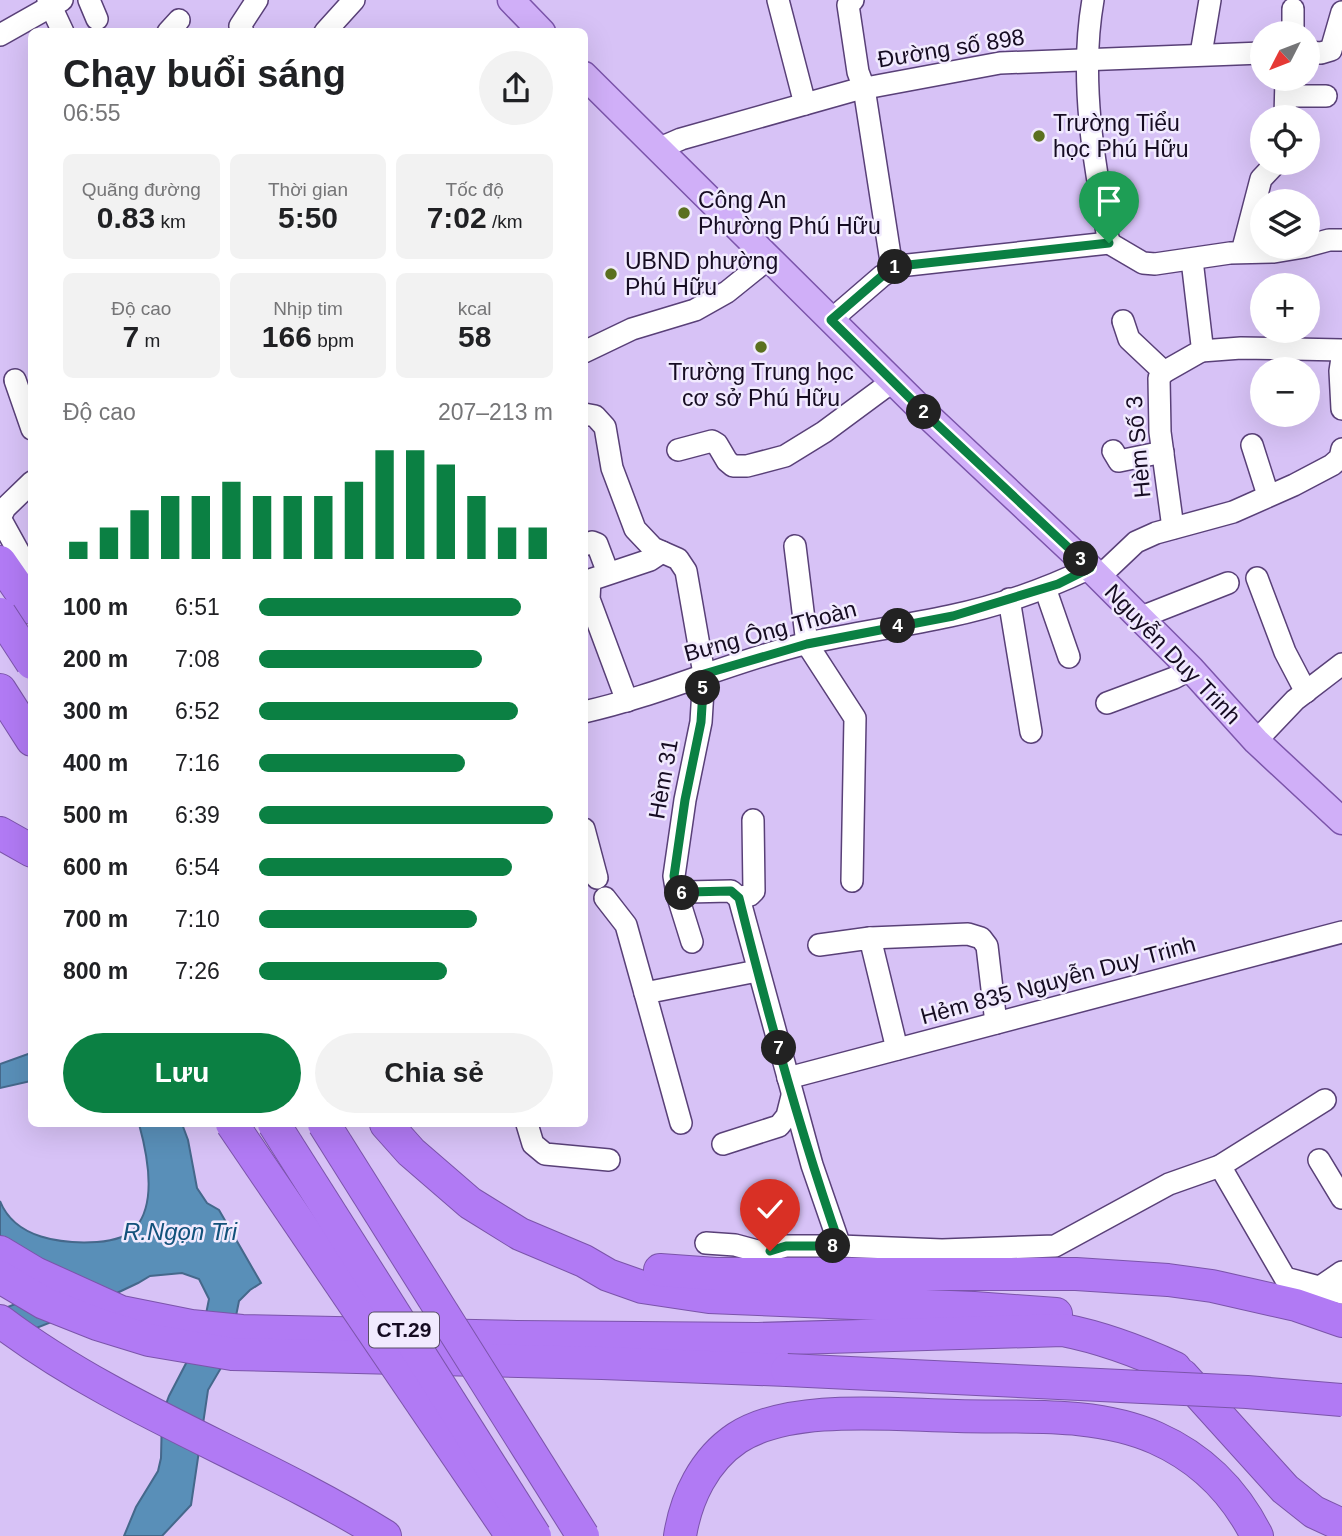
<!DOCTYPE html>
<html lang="vi">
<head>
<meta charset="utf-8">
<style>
  body { margin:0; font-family:Helvetica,sans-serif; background:#f2f2f2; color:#202124; height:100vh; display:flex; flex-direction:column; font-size:26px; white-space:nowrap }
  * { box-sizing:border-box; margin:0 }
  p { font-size:23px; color:#757577 }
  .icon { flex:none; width:38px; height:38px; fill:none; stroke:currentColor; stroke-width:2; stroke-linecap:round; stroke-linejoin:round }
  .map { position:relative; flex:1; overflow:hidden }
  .details { position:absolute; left:28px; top:28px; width:560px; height:1099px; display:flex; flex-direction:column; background:#fff; border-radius:10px; box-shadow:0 7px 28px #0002 }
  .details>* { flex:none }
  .needle { width:46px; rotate:228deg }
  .buttons { position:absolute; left:1250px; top:21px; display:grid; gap:14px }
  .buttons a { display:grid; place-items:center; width:70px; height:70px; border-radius:50%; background:#fff; box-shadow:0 7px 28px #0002; font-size:35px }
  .pin { position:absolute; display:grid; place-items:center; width:60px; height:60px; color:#fff; margin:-72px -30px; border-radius:50% 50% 50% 0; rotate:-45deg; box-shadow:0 0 7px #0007 }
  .pin .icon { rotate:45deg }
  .km { position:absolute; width:35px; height:35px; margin:-18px; border-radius:50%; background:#222; color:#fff; font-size:19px; line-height:35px; text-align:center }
  .round { display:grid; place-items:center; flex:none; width:74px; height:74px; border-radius:37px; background:#f2f2f2 }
  .headline { display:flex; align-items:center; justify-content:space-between; height:119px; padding:0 35px }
  h1 { font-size:38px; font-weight:800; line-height:52px }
  .stats { display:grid; grid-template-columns:repeat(3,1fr); gap:10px; height:119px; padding:7px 35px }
  .stats div { display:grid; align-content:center; border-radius:10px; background:#f2f2f2; text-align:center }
  .stats b { font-size:30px; font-weight:800 }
  .stats small { font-size:19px; font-weight:400 }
  .stats p { font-size:19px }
  .chart { height:196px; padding:14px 35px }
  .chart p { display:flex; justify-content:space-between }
  .chart svg { width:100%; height:126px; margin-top:7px; stroke:#0b8043; stroke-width:6 }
  .action { display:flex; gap:14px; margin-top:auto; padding:14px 35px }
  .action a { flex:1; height:80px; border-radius:42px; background:#0b8043; color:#fff; font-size:28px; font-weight:800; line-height:80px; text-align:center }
  .action a+a { background:#f2f2f2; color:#202124 }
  ul { padding:0 35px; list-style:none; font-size:23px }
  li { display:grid; grid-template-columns:112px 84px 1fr; align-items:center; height:52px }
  li i { height:18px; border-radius:9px; background:#0b8043 }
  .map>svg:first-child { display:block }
</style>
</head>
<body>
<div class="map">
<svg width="1342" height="1536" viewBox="0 0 1342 1536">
  <rect width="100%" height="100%" fill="#d7c2f6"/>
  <!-- water -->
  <g fill="#598fb8" stroke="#45688b" stroke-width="2">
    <path d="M28,1054H31V1081L0,1088V1064Z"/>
    <path d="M139,1124H182L188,1140L197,1188L207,1203L219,1210L261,1283L250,1290L239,1301L228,1356L208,1390L191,1505L162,1536H124L136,1507L158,1471L161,1458L162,1415L169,1396L194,1348L206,1314L209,1299L199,1279L182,1273L150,1276L138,1283L79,1311L34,1329L0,1310L18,1303L0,1260V1201C15,1239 62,1244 97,1242C110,1241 127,1238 136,1227C157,1202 147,1153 139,1124Z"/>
  </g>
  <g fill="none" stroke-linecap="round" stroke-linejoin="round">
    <defs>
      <g id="minor">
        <path d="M48,0L63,32"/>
        <path d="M89,0L97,19"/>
        <path d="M778,0L805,104"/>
        <path d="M853,0L848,5L858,72L864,88L892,268"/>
        <path d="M1093,0C1079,79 1094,165 1109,243"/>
        <path d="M1293,9V33"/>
        <path d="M168,32L179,20"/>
        <path d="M243,32L240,26L257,0"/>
        <path d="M325,32L354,0"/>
        <path d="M0,35L62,0"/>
        <path d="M1307,52L1321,53L1331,50L1342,12"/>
        <path d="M1201,54L1210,0"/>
        <path d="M1286,96H1326"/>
        <path d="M1285,117L1286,79"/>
        <path d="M658,149L681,139L855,90L1000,63L1262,53"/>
        <path d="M1109,243L1143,263L1155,264L1230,253L1274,252L1304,247"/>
        <path d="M1307,246L1329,240H1342"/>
        <path d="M1242,252L1261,179L1276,163"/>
        <path d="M831,320L882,276L899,266L1109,243"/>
        <path d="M1123,321L1129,339L1164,372"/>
        <path d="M1201,351L1241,348L1342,350"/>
        <path d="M584,352L632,329L695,310L727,292L768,259"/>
        <path d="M1342,358L1340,371L1342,409"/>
        <path d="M15,380L32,429"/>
        <path d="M584,414L595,416L605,427L612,468L635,529L653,548L678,559L686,571L704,674L701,722L685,800L674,876L677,894"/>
        <path d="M1252,445L1268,495"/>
        <path d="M678,450L712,441L717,444L727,461L733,466H747L785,456L824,432L893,381"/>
        <path d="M1113,451L1119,461L1163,452"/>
        <path d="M0,518L32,576"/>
        <path d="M0,518L5,508L32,482"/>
        <path d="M1173,528L1160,432L1159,378L1164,372L1201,351L1202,345L1192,260"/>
        <path d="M584,545L592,542L597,544L608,573"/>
        <path d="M795,546L807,644L855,718L852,881"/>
        <path d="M1098,578L1136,542L1156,533L1233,512L1294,485L1332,465L1340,458L1342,449"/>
        <path d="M1257,578L1285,652L1306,692"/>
        <path d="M1045,588L1069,657"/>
        <path d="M1009,599L1031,732"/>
        <path d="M1139,618L1228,583"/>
        <path d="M627,701L589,599L590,580L650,560L662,552"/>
        <path d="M1107,703L1174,678L1191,669"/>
        <path d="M584,712C660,695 732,661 808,643C855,633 903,626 950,616C998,606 1046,589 1090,568"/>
        <path d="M1256,741L1295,700L1342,664"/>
        <path d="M584,829L597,878"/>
        <path d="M605,898L626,925L645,993"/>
        <path d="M739,898L750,895L754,891L753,820"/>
        <path d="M870,938L968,934L981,938L987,946L996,1023"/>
        <path d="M692,942L677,894L687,892L731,891L739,898L812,1165L840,1246"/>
        <path d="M819,945L870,938L897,1049"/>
        <path d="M788,1078L1342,932"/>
        <path d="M681,1123L645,993L757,971"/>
        <path d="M527,1124L533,1144L545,1154L609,1160"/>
        <path d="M723,1144L779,1126L787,1116L792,1096"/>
        <path d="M1319,1160L1342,1198"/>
        <path d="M1220,1166L1285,1278L1342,1293"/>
        <path d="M706,1243L735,1245L761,1252L786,1246H840L942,1250L1055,1246L1169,1184L1220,1166L1325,1100"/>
        <path d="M1320,1287L1342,1272"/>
      </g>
      <g id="major">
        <path d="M511,0L542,32"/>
        <path d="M584,75L928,416L1090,568L1191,669L1256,741L1342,821"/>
      </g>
      <g id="highway">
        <path d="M0,562L32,608"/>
        <path d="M0,690L32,740"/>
        <path d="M0,833L32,851"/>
        <path d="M386,1124L411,1152L470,1203L520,1234L584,1261L608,1275L642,1287L709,1297L974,1308L1056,1314"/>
        <path d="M0,1252L35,1273L121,1312L191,1326L242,1331L517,1337L758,1339L1063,1330C1104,1338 1138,1351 1175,1368"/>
        <path d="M660,1270L716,1274H1076L1168,1280L1212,1286L1296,1305L1342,1321"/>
        <path d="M0,1277L44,1303L97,1324L149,1340L232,1354L602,1363L787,1370"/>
        <path d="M0,1321C118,1410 260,1458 385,1536"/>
        <path d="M1182,1375L1285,1489L1314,1512L1342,1525"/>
        <path d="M680,1536C686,1498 704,1460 737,1438C791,1403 894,1415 957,1416C1022,1418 1095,1411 1156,1438C1201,1458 1235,1492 1257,1536"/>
      </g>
    </defs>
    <!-- minor casing -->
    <use href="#minor" stroke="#594078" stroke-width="24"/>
    <!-- major casing -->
    <use href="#major" stroke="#7b54aa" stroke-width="29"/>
    <!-- highway casing -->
    <use href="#highway" stroke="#7b54aa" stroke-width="34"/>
    <!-- minor -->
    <use href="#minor" stroke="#fff" stroke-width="21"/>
    <!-- major -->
    <use href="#major" stroke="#d0aff8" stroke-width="26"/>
    <!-- highway -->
    <use href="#highway" stroke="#b17af4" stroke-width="32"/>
    <defs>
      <g id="highway-bridge">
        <path d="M0,614L32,663"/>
        <path d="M232,1124L512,1536"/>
        <path d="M274,1124L535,1536"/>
        <path d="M324,1124L583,1536"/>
        <path d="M787,1370L1247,1392L1342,1400"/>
      </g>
    </defs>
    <!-- highway-bridge casing -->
    <use href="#highway-bridge" stroke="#7b54aa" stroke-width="34" stroke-linecap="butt"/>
    <!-- highway-bridge -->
    <use href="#highway-bridge" stroke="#b17af4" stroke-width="32"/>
  </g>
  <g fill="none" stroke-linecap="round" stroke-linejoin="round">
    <defs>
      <path id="route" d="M770,1251L786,1246H840C800,1132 768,1015 739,898L731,891L688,892L677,894L674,876L685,800L701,722L704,674L807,644L953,616L1058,584L1090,568L928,416L831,320L882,276L899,266L1109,243"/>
    </defs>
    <!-- route casing -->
    <use href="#route" stroke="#fff" stroke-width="14"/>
    <!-- route -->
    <use href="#route" stroke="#0b8043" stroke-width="9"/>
  </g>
  <!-- markers -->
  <g fill="#5b701f" stroke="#f1eafe" stroke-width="2.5">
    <circle cx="1039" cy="136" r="7"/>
    <circle cx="684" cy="213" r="7"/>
    <circle cx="611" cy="274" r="7"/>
    <circle cx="761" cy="347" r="7"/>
  </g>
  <g text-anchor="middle" stroke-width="5" stroke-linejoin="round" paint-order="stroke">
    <!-- shield labels -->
    <rect fill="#f1eafe" stroke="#584f64" stroke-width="2" x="369" y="1312.5" width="70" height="35" rx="5"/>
    <g font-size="21" font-weight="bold" fill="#160c22">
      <text x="404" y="1337">CT.29</text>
    </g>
    <!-- street labels -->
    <g font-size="23" fill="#160c22" stroke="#f1eafe">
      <text transform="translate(951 48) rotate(-9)" y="8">Đường số 898</text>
      <text transform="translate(1138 447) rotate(-95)" y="8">Hèm Số 3</text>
      <text transform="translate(770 631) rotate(-15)" y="8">Bưng Ông Thoàn</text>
      <text transform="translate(1173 654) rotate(46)" y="8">Nguyễn Duy Trinh</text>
      <text transform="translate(663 779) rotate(-80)" y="8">Hèm 31</text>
      <text transform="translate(1058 980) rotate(-15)" y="8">Hẻm 835 Nguyễn Duy Trinh</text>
    </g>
    <!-- poi labels -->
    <g font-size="23" fill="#160c22" stroke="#f1eafe" text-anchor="start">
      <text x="1053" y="131">Trường Tiểu<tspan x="1053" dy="26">học Phú Hữu</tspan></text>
      <text x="698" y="208">Công An<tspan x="698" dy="26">Phường Phú Hữu</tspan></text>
      <text x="625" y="269">UBND phường<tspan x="625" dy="26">Phú Hữu</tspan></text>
      <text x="761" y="380" text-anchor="middle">Trường Trung học<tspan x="761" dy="26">cơ sở Phú Hữu</tspan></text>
    </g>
    <!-- water labels -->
    <g font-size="24" font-style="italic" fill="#11517a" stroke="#f1eafe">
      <text x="180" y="1240">R.Ngọn Tri</text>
    </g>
  </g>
</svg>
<div class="buttons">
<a><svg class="needle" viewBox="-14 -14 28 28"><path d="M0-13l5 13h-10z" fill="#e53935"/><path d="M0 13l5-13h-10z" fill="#757577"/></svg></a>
<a><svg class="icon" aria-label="locate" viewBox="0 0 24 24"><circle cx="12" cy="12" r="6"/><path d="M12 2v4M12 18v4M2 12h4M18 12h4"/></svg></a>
<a><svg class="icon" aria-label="layers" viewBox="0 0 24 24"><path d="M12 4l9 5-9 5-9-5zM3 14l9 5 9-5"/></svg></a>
<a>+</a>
<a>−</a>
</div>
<div class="pin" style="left:1109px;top:243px;background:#1e9e55"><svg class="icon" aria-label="arrive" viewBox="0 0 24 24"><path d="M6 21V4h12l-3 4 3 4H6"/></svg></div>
<div class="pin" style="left:770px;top:1251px;background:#d93025"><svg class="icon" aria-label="check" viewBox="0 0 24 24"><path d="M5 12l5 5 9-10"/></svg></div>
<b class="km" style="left:895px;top:267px">1</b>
<b class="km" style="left:924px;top:412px">2</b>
<b class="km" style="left:1081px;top:559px">3</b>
<b class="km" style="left:898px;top:626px">4</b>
<b class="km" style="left:703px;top:688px">5</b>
<b class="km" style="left:682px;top:893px">6</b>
<b class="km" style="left:779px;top:1048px">7</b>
<b class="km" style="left:833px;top:1246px">8</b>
<section class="details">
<div class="headline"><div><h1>Chạy buổi sáng</h1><p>06:55</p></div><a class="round"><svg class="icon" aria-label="share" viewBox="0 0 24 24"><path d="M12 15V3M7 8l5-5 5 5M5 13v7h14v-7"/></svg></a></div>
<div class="stats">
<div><p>Quãng đường</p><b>0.83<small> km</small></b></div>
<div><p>Thời gian</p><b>5:50</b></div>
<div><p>Tốc độ</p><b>7:02<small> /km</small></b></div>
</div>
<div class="stats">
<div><p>Độ cao</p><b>7<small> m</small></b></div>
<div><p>Nhịp tim</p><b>166<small> bpm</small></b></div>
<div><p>kcal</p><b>58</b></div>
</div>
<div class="chart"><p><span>Độ cao</span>207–213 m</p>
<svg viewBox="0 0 160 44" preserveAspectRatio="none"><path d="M5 44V38M15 44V33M25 44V27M35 44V22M45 44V22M55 44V17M65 44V22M75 44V22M85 44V22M95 44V17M105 44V6M115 44V6M125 44V11M135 44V22M145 44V33M155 44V33"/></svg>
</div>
<ul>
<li><b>100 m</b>6:51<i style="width:89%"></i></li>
<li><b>200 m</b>7:08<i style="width:76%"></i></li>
<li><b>300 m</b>6:52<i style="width:88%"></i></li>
<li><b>400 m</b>7:16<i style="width:70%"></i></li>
<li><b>500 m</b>6:39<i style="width:100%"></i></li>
<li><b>600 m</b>6:54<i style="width:86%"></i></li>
<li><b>700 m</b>7:10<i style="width:74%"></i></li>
<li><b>800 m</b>7:26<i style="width:64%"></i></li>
</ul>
<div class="action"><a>Lưu</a><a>Chia sẻ</a></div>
</section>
</div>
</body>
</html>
